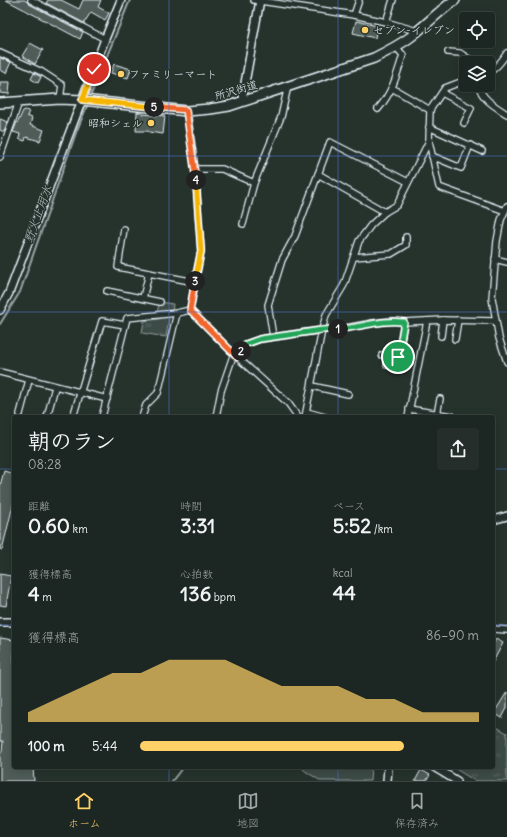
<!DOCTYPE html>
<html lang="ja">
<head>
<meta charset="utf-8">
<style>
  body { margin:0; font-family:Delius,"Klee One",sans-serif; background:#252e2a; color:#f1f3f6; height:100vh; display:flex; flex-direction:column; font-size:15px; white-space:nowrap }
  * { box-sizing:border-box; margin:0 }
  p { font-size:13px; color:#a0a5a5 }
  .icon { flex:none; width:22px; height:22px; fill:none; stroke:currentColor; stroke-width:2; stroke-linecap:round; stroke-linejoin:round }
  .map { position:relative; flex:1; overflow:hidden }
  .drawer { position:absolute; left:12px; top:415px; width:483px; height:354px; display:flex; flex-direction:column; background:#1c2622; border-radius:4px; box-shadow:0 2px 10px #0003,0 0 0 1px #3a4340 }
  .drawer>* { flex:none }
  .buttons { position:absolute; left:459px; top:12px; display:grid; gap:8px }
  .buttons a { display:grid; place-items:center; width:36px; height:36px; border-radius:4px; background:#1c2622; box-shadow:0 2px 10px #0003,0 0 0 1px #3a4340; font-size:20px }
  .pin { position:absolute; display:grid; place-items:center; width:34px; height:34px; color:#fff; margin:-17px; border:2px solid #fff; border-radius:50%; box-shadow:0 1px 4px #0007 }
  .km { position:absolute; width:20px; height:20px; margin:-10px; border-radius:50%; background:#222; color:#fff; font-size:11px; line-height:20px; text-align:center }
  .round { display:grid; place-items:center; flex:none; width:42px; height:42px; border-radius:4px; background:#252e2a }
  .overview { display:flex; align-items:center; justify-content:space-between; height:68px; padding:0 16px }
  h1 { font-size:22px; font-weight:700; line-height:30px }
  .figures { display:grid; grid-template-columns:repeat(3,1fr); gap:6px; height:68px; padding:4px 16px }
  .figures div { display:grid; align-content:center }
  .figures b { font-size:20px; font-weight:700 }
  .figures small { font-size:11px; font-weight:400 }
  .figures p { font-size:11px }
  .chart { height:112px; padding:8px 16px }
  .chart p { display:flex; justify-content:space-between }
  .chart svg { width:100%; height:72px; margin-top:4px; fill:#ffd166; opacity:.7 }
  ul { padding:0 16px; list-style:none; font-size:13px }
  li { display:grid; grid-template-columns:64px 48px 1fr; align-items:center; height:30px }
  li i { height:10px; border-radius:5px; background:#ffd166 }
  .tab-bar { display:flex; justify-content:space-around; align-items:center; height:56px; border-top:1px solid #3a4340; background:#1c2622; font-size:11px; color:#a0a5a5 }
  .tab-bar a { display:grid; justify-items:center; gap:2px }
  .tab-bar .on { color:#ffd166 }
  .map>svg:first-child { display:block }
</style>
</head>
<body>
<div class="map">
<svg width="507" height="781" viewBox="0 0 507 781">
  <defs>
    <pattern id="park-tufts" width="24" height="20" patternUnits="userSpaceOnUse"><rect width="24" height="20" fill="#3e4b47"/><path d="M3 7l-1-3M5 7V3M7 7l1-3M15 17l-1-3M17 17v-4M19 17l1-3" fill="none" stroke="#5a6562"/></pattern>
  </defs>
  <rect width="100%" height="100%" fill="#26332d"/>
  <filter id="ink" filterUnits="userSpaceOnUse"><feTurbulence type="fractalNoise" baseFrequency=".025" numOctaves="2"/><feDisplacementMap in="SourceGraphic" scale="8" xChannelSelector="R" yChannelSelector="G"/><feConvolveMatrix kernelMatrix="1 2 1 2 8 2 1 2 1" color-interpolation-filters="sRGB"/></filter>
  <g filter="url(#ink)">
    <!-- park -->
    <g fill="url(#park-tufts)" stroke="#939ea0">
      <path d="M160,302L173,304L172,314L156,315Z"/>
      <path d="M166,316L169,319L166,337L142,333L144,321L159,319Z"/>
      <path d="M493,725L507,733V781H475L454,768L455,767H493Z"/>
    </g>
    <!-- pitch -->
    <path fill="#3e4b47" stroke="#939ea0" d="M301,767H371L370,781H321L305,771Z"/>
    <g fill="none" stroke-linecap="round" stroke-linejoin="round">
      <!-- stream -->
      <g stroke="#98a3a5" stroke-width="2">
        <path d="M90,97L130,0"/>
        <path d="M0,324L20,292L77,130L87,106"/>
        <path d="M172,781L183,767"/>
      </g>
    </g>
    <!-- building -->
    <g fill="#505c59" stroke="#e8f1f8">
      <path d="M6,0H25L29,4L83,32L80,39Z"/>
      <path d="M48,0H61L79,9L83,0H101L98,7L109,13L105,20L91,12L84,23L46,3Z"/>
      <path d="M356,21L377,26L375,38L353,33Z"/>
      <path d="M30,43L43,50L35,64L22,56Z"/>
      <path d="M0,58L11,62L6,73L0,70Z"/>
      <path d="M114,64L131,69L128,78L111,73Z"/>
      <path d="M34,73L41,77L38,83L31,79Z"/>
      <path d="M0,82H10L9,94L0,93Z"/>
      <path d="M25,110L29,111L27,116L32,118L30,125L44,130L40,141L26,137L25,141L19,139L20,134L13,132L17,122H18L23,111Z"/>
      <path d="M137,112H143L142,114L165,116L163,134L149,132L148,131H136Z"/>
      <path d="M0,119L8,122L4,132L0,130Z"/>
      <path d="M4,471L14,474V501L2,550L0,549V486Z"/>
      <path d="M0,574L11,576L6,606L0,605Z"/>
      <path d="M0,638L14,640V767H33L34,781H0V752H2L3,741H0Z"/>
      <path d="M496,639L503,643L493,662V645Z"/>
      <path d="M507,692V708L502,718L494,713Z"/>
      <path d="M421,770L430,775L426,781H415Z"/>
    </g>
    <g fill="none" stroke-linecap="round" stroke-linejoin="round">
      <defs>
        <g id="minor">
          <path d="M31,0L105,39"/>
          <path d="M254,0L354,15L386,22L417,31"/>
          <path d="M354,15L359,0"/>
          <path d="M386,22L393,0"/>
          <path d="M448,52L460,53L475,63"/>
          <path d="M0,53L42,72L62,85L60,99"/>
          <path d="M488,73C497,68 502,61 507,53"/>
          <path d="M466,80L445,88L430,110L429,141L439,187L505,211"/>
          <path d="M479,85C480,98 496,107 507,114"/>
          <path d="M392,88L430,110"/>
          <path d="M442,93L471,108L464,123"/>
          <path d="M378,109C392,93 397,75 403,55L396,47"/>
          <path d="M187,111L195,169L201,251L190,310L237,357L288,403L298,417"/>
          <path d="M429,127L482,151"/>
          <path d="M432,156L461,168L470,145"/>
          <path d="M0,157L19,102"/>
          <path d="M195,169H222L254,183"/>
          <path d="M318,174L385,212"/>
          <path d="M507,206L501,220L497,241L492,298L499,338L507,362"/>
          <path d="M243,224L254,183L281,117L288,86"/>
          <path d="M124,229L118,267L195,282"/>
          <path d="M354,257L391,254L406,245V237"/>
          <path d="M495,259L507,262"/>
          <path d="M107,291L160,302"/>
          <path d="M143,298L149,273"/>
          <path d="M441,336L443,320"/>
          <path d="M273,337L268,305L282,260L295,236L330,142L408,182"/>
          <path d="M455,339L458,320"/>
          <path d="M382,355L398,357L404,322"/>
          <path d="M237,357L246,344L260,339L322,330L346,328L373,323L393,321L404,322L443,320L495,321"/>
          <path d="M387,365L388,356"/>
          <path d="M0,372L107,399"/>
          <path d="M312,386L348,394"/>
          <path d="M409,409L452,416"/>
          <path d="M307,412L325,417"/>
          <path d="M20,414L29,380"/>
          <path d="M437,414L440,399"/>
          <path d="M47,417L55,387"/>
          <path d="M73,417L102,321L125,325"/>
          <path d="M102,417L127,318L177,313L190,310"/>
          <path d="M142,417L146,405L158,393L177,313"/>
          <path d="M216,417L221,391L234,353"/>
          <path d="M305,417L322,330L326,315L344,285L359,241L371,225L385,212L397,205L429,141"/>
          <path d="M408,417L427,321"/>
          <path d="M493,629L507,630"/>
        </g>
        <g id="tertiary">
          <path d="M244,101L243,94L260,0"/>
          <path d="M0,310L9,293L105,39L121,0"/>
          <path d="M493,520L507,516"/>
          <path d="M0,622H14"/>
          <path d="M434,767L457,781"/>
          <path d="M387,781L388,767"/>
        </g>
        <path id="primary" d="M0,103L60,99L82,100L187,111L210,109L229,106L374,58C386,52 398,46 409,38C425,26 439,11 455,0"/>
      </defs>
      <!-- minor casing -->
      <use href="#minor" stroke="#e8f1f8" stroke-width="8"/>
      <!-- tertiary casing -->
      <use href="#tertiary" stroke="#e8f1f8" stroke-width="10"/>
      <!-- primary casing -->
      <use href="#primary" stroke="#e8f1f8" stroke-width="12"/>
      <!-- minor -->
      <use href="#minor" stroke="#26332d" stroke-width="5.5"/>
      <!-- tertiary -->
      <use href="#tertiary" stroke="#26332d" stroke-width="7"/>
      <!-- primary -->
      <use href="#primary" stroke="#26332d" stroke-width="9"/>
    </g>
  </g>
  <g fill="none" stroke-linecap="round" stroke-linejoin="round" filter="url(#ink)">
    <defs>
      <path id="split-1" d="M338,329C362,328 379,319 404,322L398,357"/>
      <path id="split-2" d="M241,351L246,344L260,339L322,330L338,329"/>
      <path id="split-3" d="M195,281L190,310L237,357L241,351"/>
      <path id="split-4" d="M195,281L201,251L196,180"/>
      <path id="split-5" d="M154,107L186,110L196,180"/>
      <path id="split-6" d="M94,69L82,100L154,107"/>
    </defs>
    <!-- split-1 casing -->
    <use href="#split-1" stroke="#fff" stroke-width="8"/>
    <!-- split-2 casing -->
    <use href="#split-2" stroke="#fff" stroke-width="8"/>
    <!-- split-3 casing -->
    <use href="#split-3" stroke="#fff" stroke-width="8"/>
    <!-- split-4 casing -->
    <use href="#split-4" stroke="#fff" stroke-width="8"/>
    <!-- split-5 casing -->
    <use href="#split-5" stroke="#fff" stroke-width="8"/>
    <!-- split-6 casing -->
    <use href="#split-6" stroke="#fff" stroke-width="8"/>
    <!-- split-1 -->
    <use href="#split-1" stroke="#22a559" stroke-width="5"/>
    <!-- split-2 -->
    <use href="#split-2" stroke="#22a559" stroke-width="5"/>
    <!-- split-3 -->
    <use href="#split-3" stroke="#f0652b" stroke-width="5"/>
    <!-- split-4 -->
    <use href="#split-4" stroke="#f5b400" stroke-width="5"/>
    <!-- split-5 -->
    <use href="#split-5" stroke="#f0652b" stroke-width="5"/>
    <!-- split-6 -->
    <use href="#split-6" stroke="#f5b400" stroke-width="5"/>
  </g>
  <!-- grid -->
  <path fill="none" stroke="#5077e0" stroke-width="1" stroke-opacity="0.55" d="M169,0V417M338,0V417M0,156H507M0,312H507M0,469H14M493,469H507M0,625H14M493,625H507M169,767V781M338,767V781"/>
  <!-- markers -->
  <g fill="#ffd166" stroke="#26332d" stroke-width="1.5">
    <circle cx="365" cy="30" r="4"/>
    <circle cx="121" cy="74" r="4"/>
    <circle cx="151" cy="123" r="4"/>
  </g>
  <g text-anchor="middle" stroke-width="3" stroke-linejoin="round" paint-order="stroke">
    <!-- poi labels -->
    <g font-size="11" fill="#e8f1f8" stroke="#26332d" text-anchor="start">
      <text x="373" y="34">セブン-イレブン</text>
      <text x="129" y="78">ファミリーマート</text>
      <text x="143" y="127" text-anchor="end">昭和シェル</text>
    </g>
    <!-- street labels -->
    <g font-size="11" fill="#e8f1f8" stroke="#26332d">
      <text transform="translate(236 90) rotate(-16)" y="4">所沢街道</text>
    </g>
    <!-- water labels -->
    <g font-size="12" font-style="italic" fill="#b3bdc0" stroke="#26332d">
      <text transform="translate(38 214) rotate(-70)" y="4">野火止用水</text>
    </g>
  </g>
</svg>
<div class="buttons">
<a><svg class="icon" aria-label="locate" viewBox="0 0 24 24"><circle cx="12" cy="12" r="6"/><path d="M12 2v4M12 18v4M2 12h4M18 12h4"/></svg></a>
<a><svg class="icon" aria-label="layers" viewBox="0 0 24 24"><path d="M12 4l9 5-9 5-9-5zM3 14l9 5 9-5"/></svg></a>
</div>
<div class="pin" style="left:398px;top:357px;background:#1e9e55"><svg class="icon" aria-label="arrive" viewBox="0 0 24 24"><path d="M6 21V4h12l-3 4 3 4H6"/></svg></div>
<div class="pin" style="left:94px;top:69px;background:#d93025"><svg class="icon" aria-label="check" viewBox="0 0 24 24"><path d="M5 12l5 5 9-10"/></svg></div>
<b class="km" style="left:338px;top:329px">1</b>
<b class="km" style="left:241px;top:351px">2</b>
<b class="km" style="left:195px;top:281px">3</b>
<b class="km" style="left:196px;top:180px">4</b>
<b class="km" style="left:154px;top:107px">5</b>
<section class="drawer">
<div class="overview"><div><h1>朝のラン</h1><p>08:28</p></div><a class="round"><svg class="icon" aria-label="share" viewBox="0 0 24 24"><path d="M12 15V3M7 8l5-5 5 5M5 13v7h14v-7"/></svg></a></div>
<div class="figures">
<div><p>距離</p><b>0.60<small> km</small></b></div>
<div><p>時間</p><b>3:31</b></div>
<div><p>ペース</p><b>5:52<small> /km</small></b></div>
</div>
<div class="figures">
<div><p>獲得標高</p><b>4<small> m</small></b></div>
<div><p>心拍数</p><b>136<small> bpm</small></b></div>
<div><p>kcal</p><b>44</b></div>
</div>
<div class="chart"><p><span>獲得標高</span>86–90 m</p>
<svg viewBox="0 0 160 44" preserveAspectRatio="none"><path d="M0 44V38L10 30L20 22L30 14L40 14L50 6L60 6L70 6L80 14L90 22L100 22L110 22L120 30L130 30L140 38L150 38L160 38V44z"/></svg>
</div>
<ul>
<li><b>100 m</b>5:44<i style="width:78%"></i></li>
</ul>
</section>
</div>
<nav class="tab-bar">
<a class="on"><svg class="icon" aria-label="home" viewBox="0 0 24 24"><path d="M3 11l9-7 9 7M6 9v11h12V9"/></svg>ホーム</a>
<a><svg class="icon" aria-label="map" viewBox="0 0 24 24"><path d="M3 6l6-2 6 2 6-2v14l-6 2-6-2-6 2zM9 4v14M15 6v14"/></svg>地図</a>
<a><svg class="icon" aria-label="saved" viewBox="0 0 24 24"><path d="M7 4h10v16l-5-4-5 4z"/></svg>保存済み</a>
</nav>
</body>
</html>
